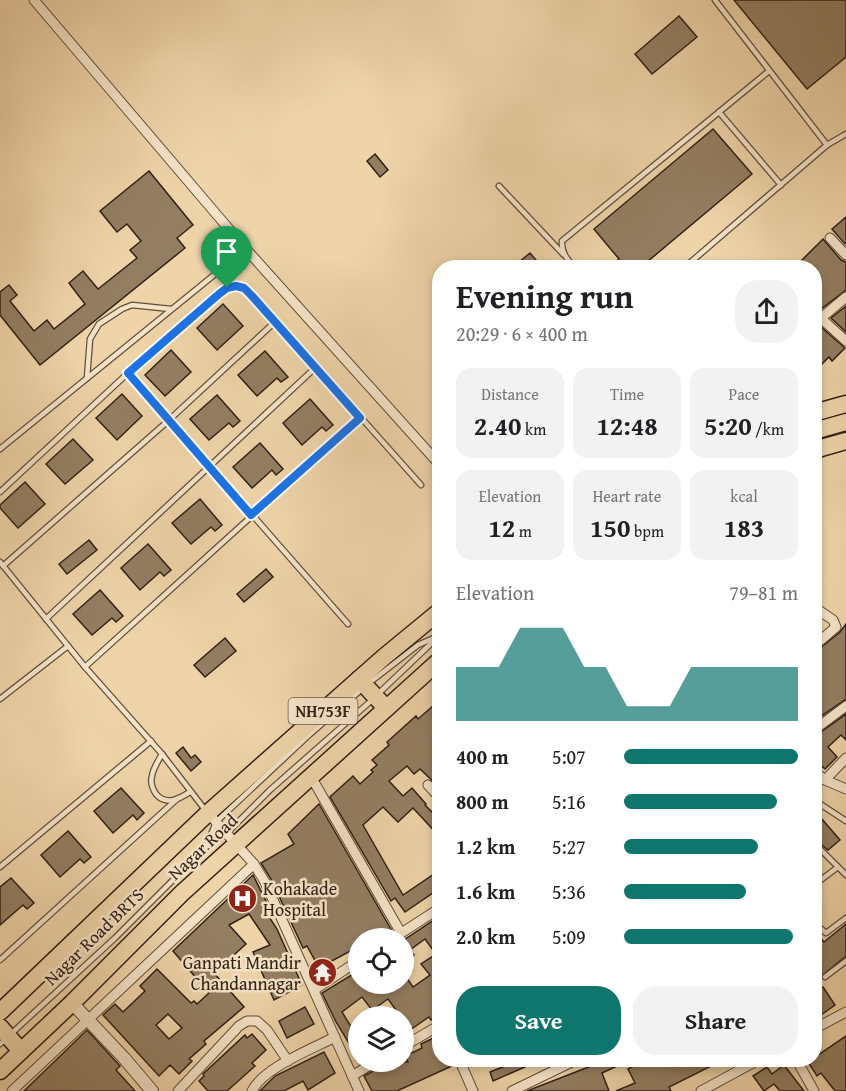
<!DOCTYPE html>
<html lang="en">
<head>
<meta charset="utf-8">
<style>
  body { margin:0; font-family:"Gentium Book Plus",serif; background:#f2f2f2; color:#202124; height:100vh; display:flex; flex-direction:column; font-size:22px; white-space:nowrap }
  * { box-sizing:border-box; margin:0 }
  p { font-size:20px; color:#757577 }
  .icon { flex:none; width:33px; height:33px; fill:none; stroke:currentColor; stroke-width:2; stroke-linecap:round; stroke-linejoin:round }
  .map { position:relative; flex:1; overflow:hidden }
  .side { position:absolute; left:432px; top:260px; width:390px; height:807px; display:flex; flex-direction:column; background:#fff; border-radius:24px; box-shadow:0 3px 9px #0003 }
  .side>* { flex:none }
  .tools { position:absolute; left:348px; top:928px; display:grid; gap:12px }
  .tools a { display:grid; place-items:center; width:66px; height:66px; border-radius:50%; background:#fff; box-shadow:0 3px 9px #0003; font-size:30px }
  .pin { position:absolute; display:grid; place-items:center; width:51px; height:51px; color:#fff; margin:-62px -26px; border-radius:50% 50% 50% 0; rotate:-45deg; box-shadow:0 0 6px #0007 }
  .pin .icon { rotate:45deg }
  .round { display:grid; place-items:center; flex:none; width:63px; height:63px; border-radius:24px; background:#f2f2f2 }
  .head { display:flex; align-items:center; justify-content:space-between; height:102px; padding:0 24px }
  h1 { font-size:33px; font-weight:700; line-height:45px }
  .metrics { display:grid; grid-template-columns:repeat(3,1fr); gap:9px; height:102px; padding:6px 24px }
  .metrics div { display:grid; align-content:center; border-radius:15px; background:#f2f2f2; text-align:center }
  .metrics b { font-size:26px; font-weight:700 }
  .metrics small { font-size:16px; font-weight:400 }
  .metrics p { font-size:16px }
  .chart { height:168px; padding:12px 24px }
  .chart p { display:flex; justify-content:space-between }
  .chart svg { width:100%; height:108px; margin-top:6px; fill:#0f766e; opacity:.7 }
  .action { display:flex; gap:12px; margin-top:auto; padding:12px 24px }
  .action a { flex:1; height:69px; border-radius:24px; background:#0f766e; color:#fff; font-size:24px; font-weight:700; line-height:69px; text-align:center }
  .action a+a { background:#f2f2f2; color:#202124 }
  ul { padding:0 24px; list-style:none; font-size:20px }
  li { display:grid; grid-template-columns:96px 72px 1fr; align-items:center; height:45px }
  li i { height:15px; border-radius:8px; background:#0f766e }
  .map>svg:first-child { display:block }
</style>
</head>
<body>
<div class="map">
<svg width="846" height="1091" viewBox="0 0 846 1091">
  <rect width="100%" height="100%" fill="#efd4a9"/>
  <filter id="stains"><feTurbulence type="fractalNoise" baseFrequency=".00333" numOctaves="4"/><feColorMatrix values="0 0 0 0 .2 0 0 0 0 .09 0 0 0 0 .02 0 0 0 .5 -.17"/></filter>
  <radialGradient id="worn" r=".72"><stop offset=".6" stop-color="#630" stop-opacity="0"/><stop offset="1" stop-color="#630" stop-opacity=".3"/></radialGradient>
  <!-- building -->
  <g fill="#947e62" stroke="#312016" stroke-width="1.5" fill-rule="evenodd">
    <path d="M734,0H846V57L807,89Z"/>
    <path d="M679,16L697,37L652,74L635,54Z"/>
    <path d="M713,129L752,174L641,267H609L619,259L594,229Z"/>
    <path d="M375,154L388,170L380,177L367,161Z"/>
    <path d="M149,171L193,225L177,238L185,248L40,365L0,315V292L9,285L17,295L10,301L34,331L47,320L54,329L85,304L69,283L83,271L98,289L137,258L130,250L141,241L127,224L117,232L100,211Z"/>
    <path d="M846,217V242L845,244L832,229Z"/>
    <path d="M823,239L841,260L846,262V290L821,309L814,305V267H795Z"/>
    <path d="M530,253L542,267H513Z"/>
    <path d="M223,304L243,326L217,350L197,328Z"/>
    <path d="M846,306V332L831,318Z"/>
    <path d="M821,327L845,348L832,361L829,357L821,365L814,358V331Z"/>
    <path d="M171,350L191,372L165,396L145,375Z"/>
    <path d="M265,351L288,377L281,382L277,378L257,396L238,375Z"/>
    <path d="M122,394L142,416L117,440L96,418Z"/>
    <path d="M217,395L240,421L233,427L229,423L209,440L190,419Z"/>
    <path d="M310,399L333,425L326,431L322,427L302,445L283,423Z"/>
    <path d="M73,439L93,460L65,484L46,464Z"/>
    <path d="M260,443L283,469L276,475L272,470L252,488L233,467Z"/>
    <path d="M25,482L45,504L18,528L0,508V505Z"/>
    <path d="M200,499L222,525L215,531L211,527L191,544L172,523Z"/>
    <path d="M89,540L97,550L67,574L59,564Z"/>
    <path d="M148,544L171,570L164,576L160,572L140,590L121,568Z"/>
    <path d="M266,569L273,577L244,602L237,594Z"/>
    <path d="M100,590L123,616L116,622L112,618L92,635L73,614Z"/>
    <path d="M846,624V699L814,721V653L840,632Z"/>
    <path d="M225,638L236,651L205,677L194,665Z"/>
    <path d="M440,700V788L420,769L414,774L407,766L389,781L403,796L412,788L426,804L425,805L440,820V837L413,808L398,822L383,807L363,825L403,895L440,870V888L405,912L395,898L391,901L330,797L353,776L360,784L373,772L371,770L377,765L372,760L389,745L387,742L416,716L418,719Z"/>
    <path d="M846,714V740L841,735L828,747L837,757L825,769L814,759V737Z"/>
    <path d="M183,747L191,758L195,755L201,762L191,771L176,753Z"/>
    <path d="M121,788L144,813L137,820L133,815L113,833L94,811Z"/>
    <path d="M319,804L392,931L386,935L385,939H358V954L355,955L352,950L319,968L307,946L303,948L271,879L261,863L294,844L288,834Z"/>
    <path d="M814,810L840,840L828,850L814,839Z"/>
    <path d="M68,831L91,857L84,863L80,859L60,877L41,855Z"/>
    <path d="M253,875L267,903L262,906L277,929L302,985L274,1000L253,952L270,945L249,914L229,925L246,944L214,973L244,1007L204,1041L206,1044L189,1059L192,1061L179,1074L170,1065L159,1076L103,1015L115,1004L123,1012L145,991L140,986L157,969L191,1003L194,1001L197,1004L209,993L173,951ZM168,1014L182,1028L169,1039L156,1025Z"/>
    <path d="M11,878L34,903L27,909L23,905L0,925V887Z"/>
    <path d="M440,916V1014L431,1020L429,1017L410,1030L404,1021V1017H401L388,999L372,1010L362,997L342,1012L358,1038V1058L336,1022L322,993L358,971V984H404V974L413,987L430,975L421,964L436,954L425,939L410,950L414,955L404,963V940Z"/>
    <path d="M846,924V956L818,979L814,974V930L824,942Z"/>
    <path d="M823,987L835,1005L821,1015L818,1010L814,1011V993Z"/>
    <path d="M305,1007L314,1024L287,1038L279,1021Z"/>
    <path d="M87,1030L120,1066L116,1070L135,1091H24Z"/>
    <path d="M252,1034L266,1050L252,1063L255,1066L227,1091H208L199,1081L204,1076L203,1074L245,1035L247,1038Z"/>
    <path d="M440,1035V1059H452L454,1065L397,1091H372L364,1076L389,1062H408L405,1056L422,1048L421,1044Z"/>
    <path d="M846,1036V1091H835L821,1073L817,1076L808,1062Z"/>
    <path d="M324,1052L335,1073L308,1090L303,1081L284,1091H260L275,1076Z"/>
    <path d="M511,1059H543L493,1081L490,1072L513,1063Z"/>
    <path d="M609,1059H632L602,1073L609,1091H527Z"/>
    <path d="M646,1059H725L669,1087L671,1091H616L635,1083L628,1069Z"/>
    <path d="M784,1065L804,1091H780L774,1084L764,1091L753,1076L767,1067L772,1074Z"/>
  </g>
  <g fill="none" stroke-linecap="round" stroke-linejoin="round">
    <defs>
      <g id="service">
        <path d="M719,112L781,185"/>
        <path d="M827,145L846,134"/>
        <path d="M499,186L563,254"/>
        <path d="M574,267C567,259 561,252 562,241L769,71"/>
        <path d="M685,267L827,145L715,0"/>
        <path d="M128,373L348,624"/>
        <path d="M87,378L90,339L99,324L122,309L132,305L171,309"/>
        <path d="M0,449L246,249"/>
        <path d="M0,492L128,373L219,294C233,284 239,283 252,295L421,485"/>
        <path d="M0,562L85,667L162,754L206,811"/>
        <path d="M3,566L168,421L276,321"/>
        <path d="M46,619L316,367"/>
        <path d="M85,667L360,418"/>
        <path d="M369,683L418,645L436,637"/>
        <path d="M378,694L440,635"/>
        <path d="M0,699L68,646"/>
        <path d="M162,754C159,760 153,768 152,776C150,783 152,788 156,794C166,806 179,799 190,792"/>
        <path d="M814,800L846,821"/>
        <path d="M814,843L846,875"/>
        <path d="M206,847L216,822L310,734L363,688"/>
        <path d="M0,867L151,741"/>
        <path d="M814,885L838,867"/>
        <path d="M814,923L826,933L846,918"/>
        <path d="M0,960L177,799"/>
        <path d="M825,977L846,961"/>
        <path d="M0,1044L115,938L206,847L227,833L270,790L372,700"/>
      </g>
      <g id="minor">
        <path d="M34,0L246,249L440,465"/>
        <path d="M830,238L846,255"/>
        <path d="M814,312L846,341"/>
        <path d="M814,324L846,297"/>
        <path d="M814,607L833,620L836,627L814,646"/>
        <path d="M814,730L846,706"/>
        <path d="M814,771L825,780L846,789"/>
        <path d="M310,775L401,933"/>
        <path d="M825,780L846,758"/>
        <path d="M428,785L440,798"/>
        <path d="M208,813L254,864L265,882L359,1091"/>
        <path d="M392,939L440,908"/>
        <path d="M314,990L358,961"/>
        <path d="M814,1029L846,1012"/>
        <path d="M404,1046L440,1025"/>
        <path d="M459,1059L473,1091"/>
        <path d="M796,1059L814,1091"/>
        <path d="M352,1076L375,1062"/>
        <path d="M12,1091L254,864"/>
        <path d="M178,1091L239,1026L247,1021H257L267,1030L288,1061"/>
        <path d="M252,1091C263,1068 312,1049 335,1037"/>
        <path d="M512,1091L578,1059"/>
        <path d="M701,1091L760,1059"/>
      </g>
      <path id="tertiary" d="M72,1003L124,1058L152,1091"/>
      <g id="trunk">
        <path d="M814,413L846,404"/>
        <path d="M814,431L846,422"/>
        <path d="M814,450L846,441"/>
        <path d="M359,679L386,708"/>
        <path d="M0,1012L208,813L384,657L440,611"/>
        <path d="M0,1027L21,1051"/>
        <path d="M0,1071L72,1003L182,893L440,660"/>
      </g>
    </defs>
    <!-- service casing -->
    <use href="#service" stroke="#604d3b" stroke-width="7"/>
    <!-- minor casing -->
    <use href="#minor" stroke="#604d3b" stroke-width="11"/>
    <!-- tertiary casing -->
    <use href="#tertiary" stroke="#604d3b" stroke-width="14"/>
    <!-- trunk casing -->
    <use href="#trunk" stroke="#312016" stroke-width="19"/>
    <!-- service -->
    <use href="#service" stroke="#f5e3c7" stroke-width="4.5"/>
    <!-- minor -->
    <use href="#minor" stroke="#f5e3c7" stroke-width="9"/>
    <!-- tertiary -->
    <use href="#tertiary" stroke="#f5e3c7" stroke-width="12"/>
    <!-- trunk -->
    <use href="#trunk" stroke="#efd4a9" stroke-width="16"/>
  </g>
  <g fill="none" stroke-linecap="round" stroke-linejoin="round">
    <defs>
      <path id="route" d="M236,286L244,288L252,296L360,418L251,515L128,373L219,294L227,288Z"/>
    </defs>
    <!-- route casing -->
    <use href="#route" stroke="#fff" stroke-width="12"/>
    <!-- route -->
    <use href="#route" stroke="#1a73e8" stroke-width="8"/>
  </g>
  <!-- icons -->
  <defs>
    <symbol id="hospital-disc" viewBox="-11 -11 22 22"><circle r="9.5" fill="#8f2418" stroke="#f5e3c7"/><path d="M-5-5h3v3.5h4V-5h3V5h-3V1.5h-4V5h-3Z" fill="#fff"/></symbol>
    <symbol id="temple-disc" viewBox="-11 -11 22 22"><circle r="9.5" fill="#8f2418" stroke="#f5e3c7"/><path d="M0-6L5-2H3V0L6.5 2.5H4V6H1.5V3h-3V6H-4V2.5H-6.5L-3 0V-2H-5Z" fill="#fff"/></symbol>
  </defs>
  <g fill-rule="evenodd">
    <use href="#hospital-disc" x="226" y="882" width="33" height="33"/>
    <use href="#temple-disc" x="306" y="956" width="33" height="33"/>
  </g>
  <g text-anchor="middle" stroke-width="5" stroke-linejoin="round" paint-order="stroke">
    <!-- shield labels -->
    <rect fill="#f5e3c7" stroke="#6c5a4b" stroke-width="1.5" x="288.5" y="698" width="69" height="26" rx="4.5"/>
    <g font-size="16" font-weight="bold" fill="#312016">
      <text x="323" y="717">NH753F</text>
    </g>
    <!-- street labels -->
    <g font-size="18" fill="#312016" stroke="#f5e3c7">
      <text transform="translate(203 847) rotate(-43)" y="6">Nagar Road</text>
      <text transform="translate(94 937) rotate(-44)" y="6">Nagar Road BRTS</text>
    </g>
    <!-- poi labels -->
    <g font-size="18" fill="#312016" stroke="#f5e3c7" text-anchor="start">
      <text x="263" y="895">Kohakade<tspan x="263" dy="21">Hospital</tspan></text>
      <text x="301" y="969" text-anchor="end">Ganpati Mandir<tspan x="301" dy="21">Chandannagar</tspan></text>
    </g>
  </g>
  <rect width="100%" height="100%" filter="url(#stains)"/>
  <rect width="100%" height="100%" fill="url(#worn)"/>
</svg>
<div class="tools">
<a><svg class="icon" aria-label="locate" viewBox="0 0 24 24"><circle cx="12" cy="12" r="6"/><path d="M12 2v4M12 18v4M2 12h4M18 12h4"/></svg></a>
<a><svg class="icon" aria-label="layers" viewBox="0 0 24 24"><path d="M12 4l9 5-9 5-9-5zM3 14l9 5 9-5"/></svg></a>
</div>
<div class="pin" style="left:227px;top:288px;background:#1e9e55"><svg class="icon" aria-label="arrive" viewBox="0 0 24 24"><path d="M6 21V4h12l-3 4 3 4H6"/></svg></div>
<section class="side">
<div class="head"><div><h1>Evening run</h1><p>20:29 · 6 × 400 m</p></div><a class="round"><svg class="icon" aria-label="share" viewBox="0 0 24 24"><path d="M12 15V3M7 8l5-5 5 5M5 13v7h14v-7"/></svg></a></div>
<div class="metrics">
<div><p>Distance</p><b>2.40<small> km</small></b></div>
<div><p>Time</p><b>12:48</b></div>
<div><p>Pace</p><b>5:20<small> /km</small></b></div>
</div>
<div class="metrics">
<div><p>Elevation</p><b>12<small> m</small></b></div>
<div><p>Heart rate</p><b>150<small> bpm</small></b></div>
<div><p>kcal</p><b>183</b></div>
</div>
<div class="chart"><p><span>Elevation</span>79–81 m</p>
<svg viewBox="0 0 160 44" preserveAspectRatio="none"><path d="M0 44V22L10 22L20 22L30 6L40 6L50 6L60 22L70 22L80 38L90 38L100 38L110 22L120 22L130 22L140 22L150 22L160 22V44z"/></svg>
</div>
<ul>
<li><b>400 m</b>5:07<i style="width:100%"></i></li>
<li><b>800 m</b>5:16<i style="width:88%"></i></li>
<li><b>1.2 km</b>5:27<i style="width:77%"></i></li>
<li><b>1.6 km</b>5:36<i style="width:70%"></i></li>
<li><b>2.0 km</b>5:09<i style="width:97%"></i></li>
</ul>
<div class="action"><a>Save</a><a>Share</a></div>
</section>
</div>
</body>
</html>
